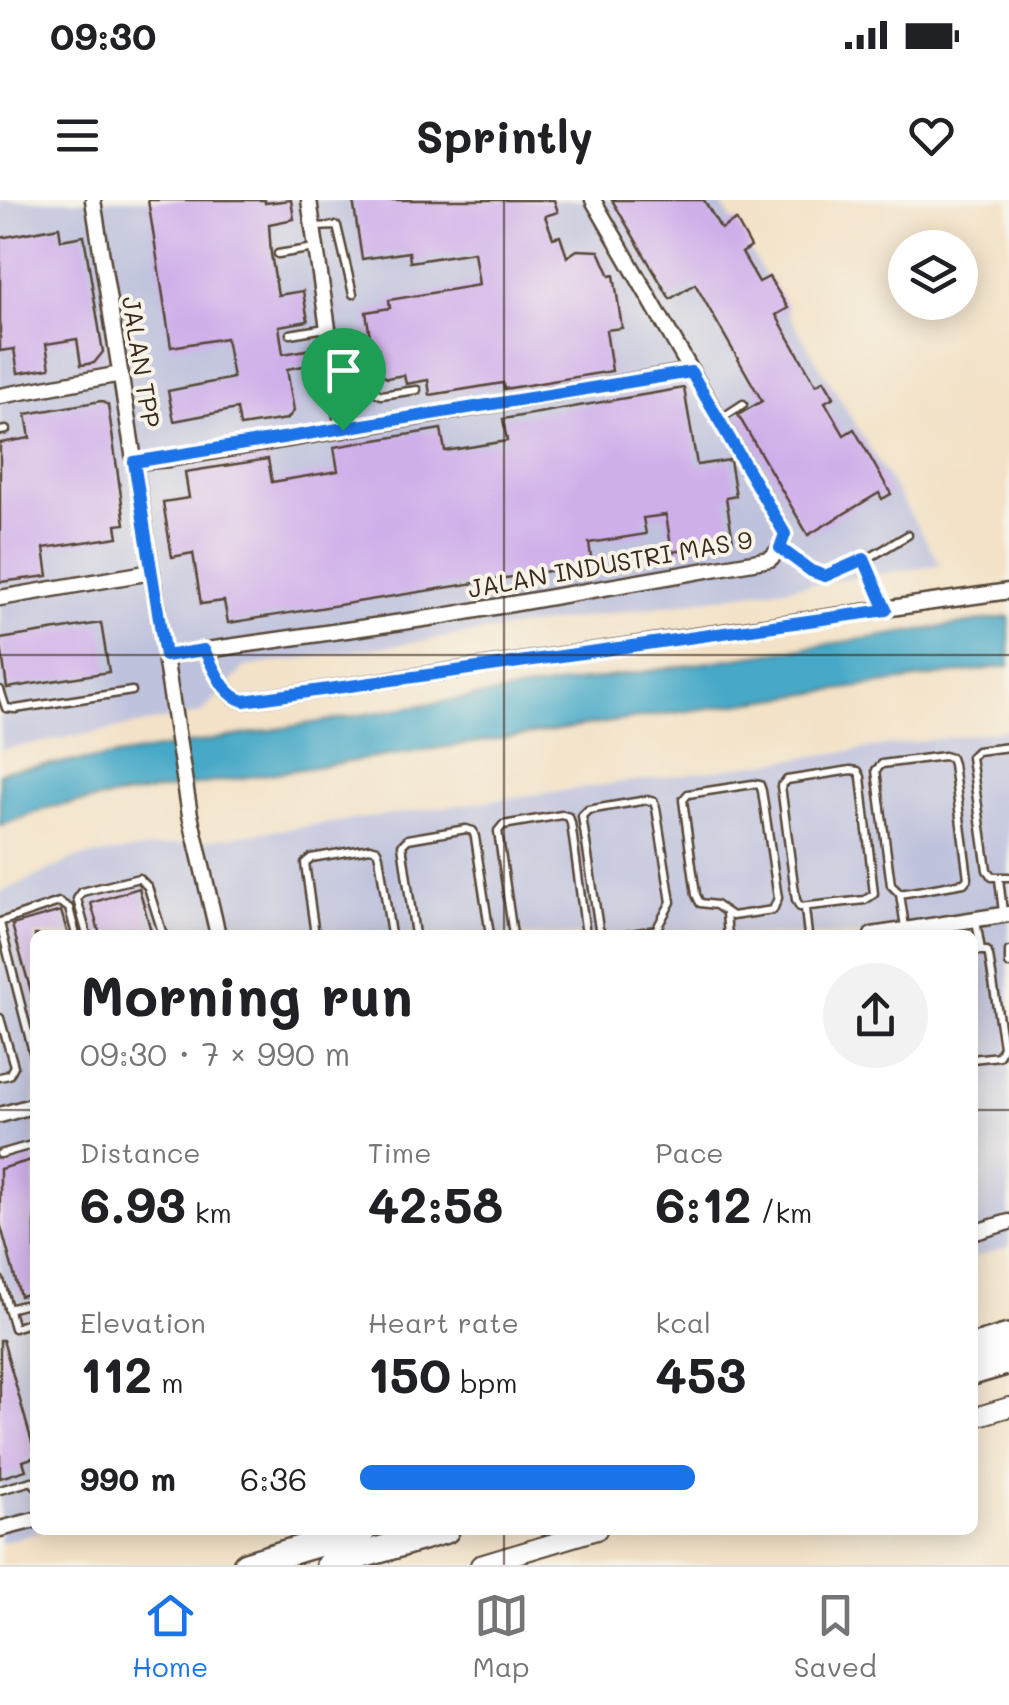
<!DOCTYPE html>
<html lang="en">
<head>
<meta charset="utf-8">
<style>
  body { margin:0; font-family:Mali,sans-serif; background:#f2f2f2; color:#202124; height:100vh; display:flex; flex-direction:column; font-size:38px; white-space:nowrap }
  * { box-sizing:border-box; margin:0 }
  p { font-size:32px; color:#757577 }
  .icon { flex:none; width:55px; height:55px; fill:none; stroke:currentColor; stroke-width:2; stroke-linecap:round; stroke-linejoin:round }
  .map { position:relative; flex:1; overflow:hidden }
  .panel { position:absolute; left:30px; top:730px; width:948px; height:605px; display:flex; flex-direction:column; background:#fff; border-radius:15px; box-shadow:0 5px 25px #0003 }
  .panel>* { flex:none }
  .buttons { position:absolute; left:888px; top:30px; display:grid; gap:20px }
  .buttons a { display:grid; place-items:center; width:90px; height:90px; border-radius:50%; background:#fff; box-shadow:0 5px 25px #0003; font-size:50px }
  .pin { position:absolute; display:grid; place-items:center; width:85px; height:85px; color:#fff; margin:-102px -42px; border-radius:50% 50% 50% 0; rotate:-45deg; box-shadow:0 0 10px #0007 }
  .pin .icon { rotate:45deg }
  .round { display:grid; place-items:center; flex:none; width:105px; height:105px; border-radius:52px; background:#f2f2f2 }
  .summary { display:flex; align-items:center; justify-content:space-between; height:170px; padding:0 50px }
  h1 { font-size:55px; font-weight:700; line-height:75px }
  .metrics { display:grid; grid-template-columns:repeat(3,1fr); gap:15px; height:170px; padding:10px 50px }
  .metrics div { display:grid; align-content:center }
  .metrics b { font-size:50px; font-weight:700 }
  .metrics small { font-size:28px; font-weight:400 }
  .metrics p { font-size:28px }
  ul { padding:0 50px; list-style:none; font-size:32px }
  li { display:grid; grid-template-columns:160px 120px 1fr; align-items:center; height:75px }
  li i { height:25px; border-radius:12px; background:#1a73e8 }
  .status { display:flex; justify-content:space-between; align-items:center; height:70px; padding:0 50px; background:#fff; direction:ltr }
  .status svg { height:28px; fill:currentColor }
  header { display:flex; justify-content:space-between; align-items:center; height:130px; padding:0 50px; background:#fff; font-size:45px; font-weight:700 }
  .dock { display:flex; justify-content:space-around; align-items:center; height:140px; border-top:2px solid #e0e0e0; background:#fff; font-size:28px; color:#757577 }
  .dock a { display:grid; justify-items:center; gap:5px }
  .dock .active { color:#1a73e8 }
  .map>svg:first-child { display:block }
</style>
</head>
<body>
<div class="status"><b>09:30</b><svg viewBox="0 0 49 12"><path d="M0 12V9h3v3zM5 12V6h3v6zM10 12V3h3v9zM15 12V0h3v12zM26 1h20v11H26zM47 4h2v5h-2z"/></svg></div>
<header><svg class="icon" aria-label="menu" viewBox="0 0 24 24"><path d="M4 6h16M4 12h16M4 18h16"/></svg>Sprintly<svg class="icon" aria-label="heart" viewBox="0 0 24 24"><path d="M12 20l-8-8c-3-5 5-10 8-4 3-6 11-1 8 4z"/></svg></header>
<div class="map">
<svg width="1009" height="1365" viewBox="0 0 1009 1365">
  <rect width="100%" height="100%" fill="#f7f3e8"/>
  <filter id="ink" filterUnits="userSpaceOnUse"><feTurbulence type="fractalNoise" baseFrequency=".01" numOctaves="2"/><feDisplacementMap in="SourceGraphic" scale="20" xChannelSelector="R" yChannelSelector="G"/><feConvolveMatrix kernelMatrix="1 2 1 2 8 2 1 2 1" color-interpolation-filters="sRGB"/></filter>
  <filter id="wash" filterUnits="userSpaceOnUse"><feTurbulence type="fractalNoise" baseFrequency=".0048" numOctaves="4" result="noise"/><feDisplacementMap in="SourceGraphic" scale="40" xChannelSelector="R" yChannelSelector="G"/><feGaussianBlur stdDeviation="2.25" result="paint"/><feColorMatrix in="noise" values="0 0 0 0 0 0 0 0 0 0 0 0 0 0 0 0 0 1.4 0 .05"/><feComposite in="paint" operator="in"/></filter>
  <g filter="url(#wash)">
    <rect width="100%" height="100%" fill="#f3e2c7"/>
    <!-- industrial -->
    <g fill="#bfc2dd">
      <path d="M0,0H719L941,365L245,467L202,513L0,550Z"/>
      <path d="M1009,529V1047L973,1058L972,735H35V1330H44L0,1343V693L76,658Z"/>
    </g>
    <!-- water -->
    <path fill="#47a9c7" stroke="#416a72" stroke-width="2.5" d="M1009,417V466L644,517L50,607L0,626V574L7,570L111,557L403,508Z"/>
    <g id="blocks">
      <!-- building -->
      <g fill="#cfafea">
        <path d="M148,0H265V3L291,0L294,19L269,24L271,54L278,95L303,91L308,121L279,126L283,154L312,149L314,164L287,169L294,211L287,219L240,226L237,209L174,221L168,191L233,178L226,138L171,147Z"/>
        <path d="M353,0H554L558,12L545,16L553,38L560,36L567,57L577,50L599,51L610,76L614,75L622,128L606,130L612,171L504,189L503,183L430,195L428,180L406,184L404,175L387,178L382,175L378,148L372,149L366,112L390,108L389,100L479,85L474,52L410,62L409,52L362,59Z"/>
        <path d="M612,0H704L721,29L736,20L751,47L742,53L759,82L769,77L788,108L776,115L816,185L824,180L834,197L825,202L844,235L854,229L891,294L882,299L879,293L808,335L738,215L762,201L695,84L670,99Z"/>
        <path d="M59,27L61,40L84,36L103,152L94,163L81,165L77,139L46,144L50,168L18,173L14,149L0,151V38Z"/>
        <path d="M684,188L697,265L730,260L736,296L726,298L733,341L672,352L666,315L643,318L646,334L589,343L592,364L228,423L224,401L201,404L193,353L172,357L163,302L189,298L185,272L268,259L272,282L338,271L334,247L441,229L445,251L507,241L503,219Z"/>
        <path d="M101,201L108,205L125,324L116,325L118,337L44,348L48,376L0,382V243L30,238L26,214Z"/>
        <path d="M101,423L109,472L7,488L0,439Z"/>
        <path d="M139,688L152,735H100L91,703Z"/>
        <path d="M61,711L68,735H35V795H32L12,725Z"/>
        <path d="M35,959V1092L20,1096L0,1023V969Z"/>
        <path d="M0,1140H3L35,1253V1257L23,1261L26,1270L0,1278Z"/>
      </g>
    </g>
  </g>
  <g filter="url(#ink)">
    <use href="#blocks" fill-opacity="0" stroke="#574637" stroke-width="2.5"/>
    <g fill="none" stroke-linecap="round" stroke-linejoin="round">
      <defs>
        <g id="service">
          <path d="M314,27L337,26L353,94"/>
          <path d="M278,54L315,48"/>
          <path d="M290,134L326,128"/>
          <path d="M330,138L353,136L362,141L370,189L381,195L417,190"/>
          <path d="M720,219L743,204"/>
          <path d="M0,231L6,230"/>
          <path d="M782,349C793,358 807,373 822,375C841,378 890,345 908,335"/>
          <path d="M864,359L886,409"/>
          <path d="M0,490L6,508L15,509L132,491"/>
          <path d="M1009,547L977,551L971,557L987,670L992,677H1009"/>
          <path d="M944,556L951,558L953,564L968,678L964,683L900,694L891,685L876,570L882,564Z"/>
          <path d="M851,570L858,571L861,577L874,694L865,700L800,707L796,700L781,586L787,580Z"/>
          <path d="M753,584L760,585L762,591L778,698L773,710L732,716L716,705L700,703L696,695L683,600L688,594Z"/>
          <path d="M999,679L1003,712"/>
          <path d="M900,694L905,727"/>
          <path d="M805,709L808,735"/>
          <path d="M726,714L728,735"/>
          <path d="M976,721L981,750"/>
          <path d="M0,722L59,702L69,708L76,735"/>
          <path d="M0,723L35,860"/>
          <path d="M87,735L77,699L82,692L139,678L148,687L163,735"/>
          <path d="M315,735L305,663L311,658L370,648L377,650L379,656L391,735"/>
          <path d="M415,735L402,645L408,639L466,629L473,631L475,637L490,735"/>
          <path d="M513,735L498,631L503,625L562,615L569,617L571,623L586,735"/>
          <path d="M603,735L599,729L582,616L588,610L647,600L654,602L656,608L671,702L656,730L625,735"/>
          <path d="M972,751H987L989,756L1003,846L999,856L972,859"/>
          <path d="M1009,751V764"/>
          <path d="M0,818L14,866L9,875L0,877"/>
          <path d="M0,954L35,944"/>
          <path d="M0,1080L14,1128L35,1121"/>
          <path d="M8,1109L35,1102"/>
          <path d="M0,1290L32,1281L35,1285"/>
        </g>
        <g id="minor">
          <path d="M93,0L190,615L218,735"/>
          <path d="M309,0L343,230"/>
          <path d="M0,196L121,174"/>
          <path d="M135,262L169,259L691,171"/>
          <path d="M0,398L152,372"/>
          <path d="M205,450C215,469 222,495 244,501L1009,391"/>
          <path d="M165,456L437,417L770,359L781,348L785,334L593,0"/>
          <path d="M872,735L1009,714"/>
          <path d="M0,915L35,905"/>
          <path d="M972,1033L1009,1022"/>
          <path d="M0,1329L35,1320"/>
        </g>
        <g id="tertiary">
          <path d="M972,1218L1009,1207"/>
          <path d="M480,1365L597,1330"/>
        </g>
        <g id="motorway">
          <path d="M972,1148L1009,1137"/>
          <path d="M972,1172L1009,1161"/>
          <path d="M246,1365L363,1330"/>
          <path d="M329,1365L446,1330"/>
        </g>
      </defs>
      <!-- service casing -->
      <use href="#service" stroke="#574637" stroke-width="11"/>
      <!-- minor casing -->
      <use href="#minor" stroke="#574637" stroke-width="19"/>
      <!-- tertiary casing -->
      <use href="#tertiary" stroke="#574637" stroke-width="22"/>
      <!-- motorway casing -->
      <use href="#motorway" stroke="#574637" stroke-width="30"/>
      <!-- service -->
      <use href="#service" stroke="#fff" stroke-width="6"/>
      <!-- minor -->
      <use href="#minor" stroke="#fff" stroke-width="14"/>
      <!-- tertiary -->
      <use href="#tertiary" stroke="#fff" stroke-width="18"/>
      <!-- motorway -->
      <use href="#motorway" stroke="#fff" stroke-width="25"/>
    </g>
  </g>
  <g fill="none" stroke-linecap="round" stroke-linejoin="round" filter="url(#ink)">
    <defs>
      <path id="route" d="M691,172L785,334L780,348L811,371L825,376L864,359L886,410L244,501C222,495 215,469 204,450L165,456L134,262Z"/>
    </defs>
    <!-- route casing -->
    <use href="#route" stroke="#fff" stroke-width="20"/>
    <!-- route -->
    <use href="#route" stroke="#1a73e8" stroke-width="12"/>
  </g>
  <!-- grid -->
  <path fill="none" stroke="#3b2a1e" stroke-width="2.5" stroke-opacity="0.55" d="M504,0V735M0,455H1009M0,910H35M972,910H1009M504,1330V1365"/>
  <g text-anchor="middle" stroke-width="8" stroke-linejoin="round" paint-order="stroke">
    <!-- street labels -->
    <g font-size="25" fill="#3b2a1e" stroke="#f7f3e8">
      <text transform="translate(141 162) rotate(81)" y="9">JALAN TPP</text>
      <text transform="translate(610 364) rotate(-10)" y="9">JALAN INDUSTRI MAS 9</text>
    </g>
  </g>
</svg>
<div class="buttons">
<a><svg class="icon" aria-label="layers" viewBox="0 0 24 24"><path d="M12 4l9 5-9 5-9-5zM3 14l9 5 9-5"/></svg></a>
</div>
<div class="pin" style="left:343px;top:230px;background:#1e9e55"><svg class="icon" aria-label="arrive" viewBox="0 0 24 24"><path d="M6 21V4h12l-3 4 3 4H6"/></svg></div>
<section class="panel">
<div class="summary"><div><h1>Morning run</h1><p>09:30 · 7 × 990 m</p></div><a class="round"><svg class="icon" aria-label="share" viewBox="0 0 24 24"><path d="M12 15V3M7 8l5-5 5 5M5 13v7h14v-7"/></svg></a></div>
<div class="metrics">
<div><p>Distance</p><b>6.93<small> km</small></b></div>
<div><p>Time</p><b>42:58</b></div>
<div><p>Pace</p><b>6:12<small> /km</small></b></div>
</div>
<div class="metrics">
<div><p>Elevation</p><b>112<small> m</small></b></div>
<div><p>Heart rate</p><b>150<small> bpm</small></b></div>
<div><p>kcal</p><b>453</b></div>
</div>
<ul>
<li><b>990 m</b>6:36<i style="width:59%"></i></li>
</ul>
</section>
</div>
<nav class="dock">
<a class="active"><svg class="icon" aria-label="home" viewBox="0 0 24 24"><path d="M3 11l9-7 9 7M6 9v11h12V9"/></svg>Home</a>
<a><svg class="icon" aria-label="map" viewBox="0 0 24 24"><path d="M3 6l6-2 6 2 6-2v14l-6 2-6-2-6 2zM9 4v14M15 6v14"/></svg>Map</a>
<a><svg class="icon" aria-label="saved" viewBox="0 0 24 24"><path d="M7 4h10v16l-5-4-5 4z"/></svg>Saved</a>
</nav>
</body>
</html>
